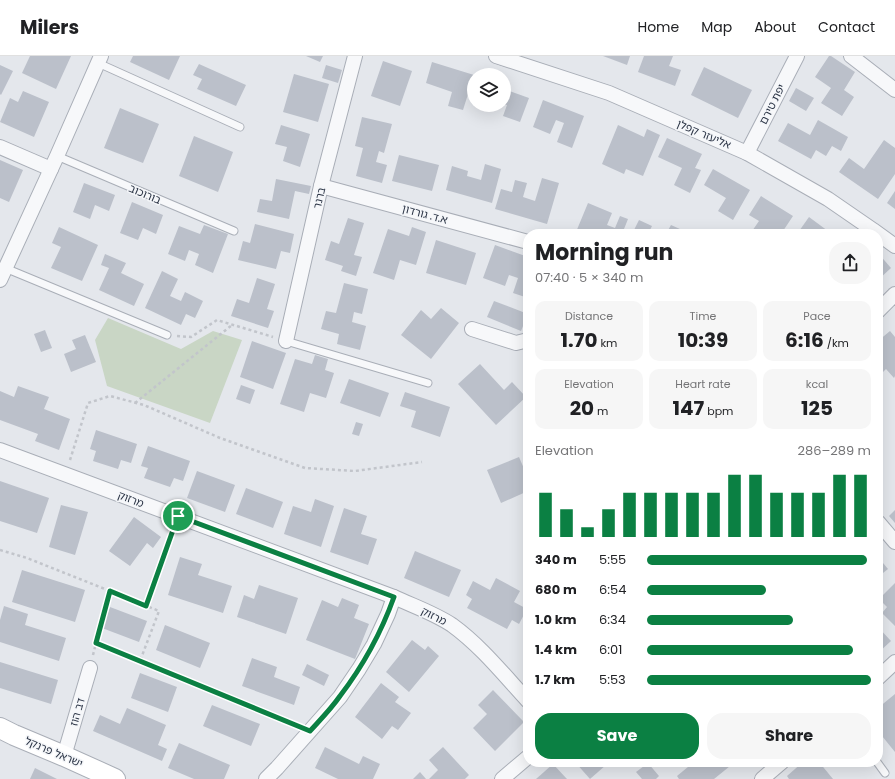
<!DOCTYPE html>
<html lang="en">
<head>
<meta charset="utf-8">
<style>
  body { margin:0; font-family:Poppins,"Noto Sans Hebrew",sans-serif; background:#f6f6f6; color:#202124; height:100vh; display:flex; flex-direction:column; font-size:15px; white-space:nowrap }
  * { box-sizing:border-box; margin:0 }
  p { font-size:13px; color:#757577 }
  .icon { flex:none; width:22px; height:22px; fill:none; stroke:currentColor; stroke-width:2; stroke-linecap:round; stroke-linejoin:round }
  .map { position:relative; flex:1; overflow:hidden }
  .panel { position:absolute; left:523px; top:173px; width:360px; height:538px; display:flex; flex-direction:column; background:#fff; border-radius:16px; box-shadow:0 4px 16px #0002 }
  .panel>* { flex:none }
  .buttons { position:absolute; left:467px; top:12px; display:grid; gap:8px }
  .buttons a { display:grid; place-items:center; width:44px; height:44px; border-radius:50%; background:#fff; box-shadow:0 4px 16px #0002; font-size:20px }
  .pin { position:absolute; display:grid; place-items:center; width:34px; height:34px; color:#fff; margin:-17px; border:2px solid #fff; border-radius:50%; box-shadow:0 1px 4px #0007 }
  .round { display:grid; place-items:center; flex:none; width:42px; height:42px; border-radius:16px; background:#f6f6f6 }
  .summary { display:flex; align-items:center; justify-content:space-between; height:68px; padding:0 12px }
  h1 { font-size:22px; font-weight:700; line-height:30px }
  .stats { display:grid; grid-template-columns:repeat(3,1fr); gap:6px; height:68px; padding:4px 12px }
  .stats div { display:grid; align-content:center; border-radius:10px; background:#f6f6f6; text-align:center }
  .stats b { font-size:20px; font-weight:700 }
  .stats small { font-size:11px; font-weight:400 }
  .stats p { font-size:11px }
  .chart { height:112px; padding:8px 12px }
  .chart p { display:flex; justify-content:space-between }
  .chart svg { width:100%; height:72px; margin-top:4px; stroke:#0b8043; stroke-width:6 }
  .cta { display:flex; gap:8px; margin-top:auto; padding:8px 12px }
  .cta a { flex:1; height:46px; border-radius:16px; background:#0b8043; color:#fff; font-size:16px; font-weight:700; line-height:46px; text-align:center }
  .cta a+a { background:#f6f6f6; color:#202124 }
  ul { padding:0 12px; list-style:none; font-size:13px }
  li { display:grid; grid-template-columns:64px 48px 1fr; align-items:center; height:30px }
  li i { height:10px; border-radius:5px; background:#0b8043 }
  header { display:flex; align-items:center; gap:24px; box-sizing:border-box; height:56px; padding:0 20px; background:#fff; border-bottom:1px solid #e0e0e0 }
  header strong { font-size:19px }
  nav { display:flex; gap:22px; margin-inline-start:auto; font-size:14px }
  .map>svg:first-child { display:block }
</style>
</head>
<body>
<header>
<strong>Milers</strong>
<nav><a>Home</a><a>Map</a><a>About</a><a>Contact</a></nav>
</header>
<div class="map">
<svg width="895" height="723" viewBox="0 0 895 723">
  <rect width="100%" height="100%" fill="#e4e7ec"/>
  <!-- green -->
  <path fill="#c9d6c5" d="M108,262L181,293L213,275L242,284L210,367L107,330L95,284Z"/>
  <!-- building -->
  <g fill="#bbc0ca">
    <path d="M30,0H71L56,33L22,17Z"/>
    <path d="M133,0H180L169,24L130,6Z"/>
    <path d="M306,0H323L320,6Z"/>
    <path d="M603,0H630L627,9Z"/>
    <path d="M644,0H673L669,10L681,14L675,30L638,16Z"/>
    <path d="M829,0H831L855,16L844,34L854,41L842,60L821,47L831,32L815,21Z"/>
    <path d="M383,5L412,15L400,50L371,40Z"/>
    <path d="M432,6L474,19L463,54L448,50L452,36L426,27Z"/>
    <path d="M199,8L246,29L236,50L197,33L202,23L193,19Z"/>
    <path d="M0,9L13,15L1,39L0,38Z"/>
    <path d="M326,9L342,14L338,27L322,22Z"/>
    <path d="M704,11L752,34L738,62L691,39Z"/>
    <path d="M294,18L329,28L318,66L283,56Z"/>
    <path d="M796,32L814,42L806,55L789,45Z"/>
    <path d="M504,33L529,42L520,66L503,60L507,49L504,48Z"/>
    <path d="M23,35L49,46L34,81L0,66L10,42L18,46Z"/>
    <path d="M543,44L584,60L572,92L557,86L564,67L556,64L550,78L533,71Z"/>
    <path d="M481,49H495L492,55L481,51Z"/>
    <path d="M120,52L159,68L143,107L104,92Z"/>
    <path d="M362,61L392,68L384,97L379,95L376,106L387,109L382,127L356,120L363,92L355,90Z"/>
    <path d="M818,64L848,81L841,95L832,90L826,100L816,94L811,103L778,85L788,67L810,79Z"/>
    <path d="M281,69L310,78L300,111L283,105L287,91L275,88Z"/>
    <path d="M618,69L644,81L647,73L660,79L643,120L626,113L624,118L602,108Z"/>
    <path d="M194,80L233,96L218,136L179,120Z"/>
    <path d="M667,82L702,98L695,112L701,114L690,137L674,129L682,112L658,101Z"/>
    <path d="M884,84L895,92V118L878,143L839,116L849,102L864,113Z"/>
    <path d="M399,99L439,109L432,135L392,125Z"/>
    <path d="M0,104L23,114L9,146L0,142Z"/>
    <path d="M485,108L501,113L492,147L446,134L452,110L468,115L467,120L481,124Z"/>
    <path d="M713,113L750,134L733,164L718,155L726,142L704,129Z"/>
    <path d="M542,122L559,127L547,168L495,153L501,133L512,136L515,124L527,127L523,141L535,145Z"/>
    <path d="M276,123L311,130L309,138L295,135L289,163L257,156L260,143L272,145Z"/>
    <path d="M84,127L115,139L109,155L95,149L90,163L73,156Z"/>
    <path d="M895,135V153L887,147Z"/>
    <path d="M761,140L793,160L781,178H771L768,176L766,178H750L759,165L749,159Z"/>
    <path d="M132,146L163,159L156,178L143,172L138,184L120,177Z"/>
    <path d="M588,147L612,157L607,169L615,172L620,160L628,163L622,178H582L576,176Z"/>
    <path d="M809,161L832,178H797Z"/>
    <path d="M348,162L364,167L354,199L362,201L356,220L341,215L343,210L325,204L331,185L339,188Z"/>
    <path d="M639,164L652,170L648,178H632Z"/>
    <path d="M255,168L294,178L290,197L281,195L276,213L238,204L243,185L250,187Z"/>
    <path d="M204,169L228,178L213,217L195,209L199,198L189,194L185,205L168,198L179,170L200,178Z"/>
    <path d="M671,169L691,178H666Z"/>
    <path d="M59,171L98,189L82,225L51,212L61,191L52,187Z"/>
    <path d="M412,171L426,176L416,209L400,204L394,224L373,217L388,173L409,180Z"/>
    <path d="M436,184L476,197L466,229L426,217Z"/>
    <path d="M495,189L528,201V242L513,237L518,222L509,219L505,230L483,222Z"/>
    <path d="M878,197L891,212L878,224Z"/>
    <path d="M105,198L126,207L121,217L144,228L134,250L99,234L109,212L101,209Z"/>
    <path d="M162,215L178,223L170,240L181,245L185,236L203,245L195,262L186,258L181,269L145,252Z"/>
    <path d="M257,222L275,228L267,253L274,255L268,272L231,260L237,243L249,247Z"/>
    <path d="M344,227L368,233L362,258L354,256L352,266L366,270L360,294L337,288L339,278L321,273L326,255L336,257Z"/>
    <path d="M494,245L528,258L521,275L487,261Z"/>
    <path d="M441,252L459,267L431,303L401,279L421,254L431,263Z"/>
    <path d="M45,274L52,292L41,296L34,278Z"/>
    <path d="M890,275L895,281V320L894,322L886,313L878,321V285Z"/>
    <path d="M85,279L96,306L71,316L64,298L76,293L72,284Z"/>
    <path d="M252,285L286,297L273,333L240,321Z"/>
    <path d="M315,299L328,303L325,314L334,317L326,342L310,337L304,356L280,348L295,303L312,308Z"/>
    <path d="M480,308L504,334L512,326L526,341L496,369L458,328Z"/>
    <path d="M349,323L389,337L380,361L340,347Z"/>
    <path d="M241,329L255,334L250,348L236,343Z"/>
    <path d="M18,330L49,341L44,353L70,363L59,394L35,385L38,378L0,364V335L14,341Z"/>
    <path d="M405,336L450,351L440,381L411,371L416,355L400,350Z"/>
    <path d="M356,366L363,368L359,380L352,378Z"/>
    <path d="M96,374L137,388L131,407L121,404L118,413L93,405L96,395L90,393Z"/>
    <path d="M148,390L190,405L183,425L174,422L170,431L144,422L148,412L141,410Z"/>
    <path d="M519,401L528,422V435L501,447L487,414Z"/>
    <path d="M197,415L235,429L225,456L187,442Z"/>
    <path d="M0,425L49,442L37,477L0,465Z"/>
    <path d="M246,432L283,446L273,472L236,458Z"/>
    <path d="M315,443L334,450L321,491L284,478L293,450L311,456Z"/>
    <path d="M61,449L88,456L75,499L49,491Z"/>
    <path d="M344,452L367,460L361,478L377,483L368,509L330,496Z"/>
    <path d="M895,454V467L889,460Z"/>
    <path d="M134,461L161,481L153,492L147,487L130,510L109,495Z"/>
    <path d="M415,495L461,514L449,541L404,522Z"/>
    <path d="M180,501L202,508L198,519L232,530L223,557L168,539Z"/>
    <path d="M878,501L888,513L878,521Z"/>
    <path d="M22,514L85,534L75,566L12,546Z"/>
    <path d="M496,522L520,535L514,546L527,553L519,568L512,564L507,573L467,552L472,543L466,539L473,525L490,534Z"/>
    <path d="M895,527V570L882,557L887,551L879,543Z"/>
    <path d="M259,529L298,542L286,578L237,561L244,539L254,543Z"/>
    <path d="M342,542L359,549L354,562L369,568L355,603L306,584L322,544L338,551Z"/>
    <path d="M4,550L28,558L25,569L66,582L59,605L0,586V564Z"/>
    <path d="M110,551L147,565L139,586L102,572Z"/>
    <path d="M165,569L210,587L200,612L156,594Z"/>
    <path d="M878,571L891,585L878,597Z"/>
    <path d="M412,584L425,594L428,590L439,600L409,636L386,616Z"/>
    <path d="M252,602L277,611L274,621L300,631L294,649L242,630Z"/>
    <path d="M0,606L58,624L51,648L0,632Z"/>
    <path d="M307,608L329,619L324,630L302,619Z"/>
    <path d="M140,617L177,631L168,656L131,642Z"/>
    <path d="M381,627L399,641L395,646L411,657L398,674L392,670L382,683L355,661Z"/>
    <path d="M493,634L524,666L495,695L473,672L487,658L478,649Z"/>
    <path d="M895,638V696L878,675V652Z"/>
    <path d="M212,649L260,668L251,690L203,670Z"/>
    <path d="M127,652L166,669L158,689L167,693L162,705L93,675L100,659L120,668Z"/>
    <path d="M179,687L230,709L224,723H194L168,712Z"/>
    <path d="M325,691L359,708L363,700L380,708L373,723H338L315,712Z"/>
    <path d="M443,691L469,719L465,723H429L438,714L429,704Z"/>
    <path d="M575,706H604L606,709L590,723Z"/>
    <path d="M694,706H735L714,723H679L677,720Z"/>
    <path d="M803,706H819L833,723H789L787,720Z"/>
    <path d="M648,707L659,720L656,723H642L636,716Z"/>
    <path d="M553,708L567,723H536Z"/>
    <path d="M35,712L57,723H30Z"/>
    <path d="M420,716L426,723H413Z"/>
  </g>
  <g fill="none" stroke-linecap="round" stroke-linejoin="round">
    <defs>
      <g id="lane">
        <path d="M98,7L240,71"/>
        <path d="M57,100L234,175"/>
        <path d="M5,212L167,279"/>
        <path d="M286,285L428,327"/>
        <path d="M877,706L885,717"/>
      </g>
      <g id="street">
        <path d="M496,0L609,37L747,97L828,143L873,174L895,190"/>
        <path d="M851,0L895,34"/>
        <path d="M0,91L51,113"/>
        <path d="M747,97L797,0"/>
        <path d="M321,130L528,186"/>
        <path d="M0,224L57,100L101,0"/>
        <path d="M878,255L895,238"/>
        <path d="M472,273L516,287L528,284"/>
        <path d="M286,285L321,130L355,0"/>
        <path d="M0,394L394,541C413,550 434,557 452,569C481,590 504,619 528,645"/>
        <path d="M878,466L895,486"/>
        <path d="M878,622L895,606"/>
        <path d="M64,700L90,612"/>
        <path d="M266,723L277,712L340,641L359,613L374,588L388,558L394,541"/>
        <path d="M502,723L528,701"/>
        <path d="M762,723L782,706"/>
      </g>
      <path id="secondary" d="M0,672L14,679L64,700L115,723"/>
    </defs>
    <!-- lane casing -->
    <use href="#lane" stroke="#a9aeb7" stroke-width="9"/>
    <!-- street casing -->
    <use href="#street" stroke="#a9aeb7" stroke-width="16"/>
    <!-- secondary casing -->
    <use href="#secondary" stroke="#a9aeb7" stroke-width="22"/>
    <!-- path -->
    <g stroke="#c2c5cb" stroke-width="2.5" stroke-dasharray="3 3" stroke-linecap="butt">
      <path d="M177,280L191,281L217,264L273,281"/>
      <path d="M135,347L232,269"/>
      <path d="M70,404L88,347L110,340L144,349L220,382L305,412L355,415L422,406"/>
      <path d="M0,494L27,502L110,535"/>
      <path d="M146,550L173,473"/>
      <path d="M96,587L110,535L159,555L140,605"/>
      <path d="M93,599L96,587L296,670"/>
    </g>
    <!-- lane -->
    <use href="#lane" stroke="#f7f8fa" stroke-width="7"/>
    <!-- street -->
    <use href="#street" stroke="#f7f8fa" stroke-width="14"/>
    <!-- secondary -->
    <use href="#secondary" stroke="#fff" stroke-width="20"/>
  </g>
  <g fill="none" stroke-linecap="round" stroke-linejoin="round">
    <defs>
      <path id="route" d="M178,460L394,541C381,577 363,610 340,640C331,653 320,664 310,675L96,587L110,535L146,550Z"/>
    </defs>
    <!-- route casing -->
    <use href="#route" stroke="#fff" stroke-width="8"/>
    <!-- route -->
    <use href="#route" stroke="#0b8043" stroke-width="5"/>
  </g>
  <g text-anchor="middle" stroke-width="3" stroke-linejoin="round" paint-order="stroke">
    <!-- street labels -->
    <g font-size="11" fill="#2b3445" stroke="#f4f6f9">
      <text transform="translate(772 48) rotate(-63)" y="4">יפת טירם</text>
      <text transform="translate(704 78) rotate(23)" y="4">אליעזר קפלן</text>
      <text transform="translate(145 138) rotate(23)" y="4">בורוכוב</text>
      <text transform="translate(319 142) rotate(-77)" y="4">ברנר</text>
      <text transform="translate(425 158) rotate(15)" y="4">א.ד. גורדון</text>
      <text transform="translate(131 443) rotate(21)" y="4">מרזוק</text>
      <text transform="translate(434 560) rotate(27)" y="4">מרזוק</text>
      <text transform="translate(77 656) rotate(-74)" y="4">דב הוז</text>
      <text transform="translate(54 696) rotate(23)" y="4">ישראל פרנקל</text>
    </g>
  </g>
</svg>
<div class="buttons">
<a><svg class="icon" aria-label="layers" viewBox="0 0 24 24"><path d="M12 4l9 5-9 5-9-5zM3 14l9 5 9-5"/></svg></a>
</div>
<div class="pin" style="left:178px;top:460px;background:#1e9e55"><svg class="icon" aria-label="arrive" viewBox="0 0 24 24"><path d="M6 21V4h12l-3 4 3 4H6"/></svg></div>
<section class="panel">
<div class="summary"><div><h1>Morning run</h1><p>07:40 · 5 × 340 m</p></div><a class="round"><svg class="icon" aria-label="share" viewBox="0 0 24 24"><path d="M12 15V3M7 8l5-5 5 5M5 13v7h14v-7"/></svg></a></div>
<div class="stats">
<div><p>Distance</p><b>1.70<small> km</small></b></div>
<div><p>Time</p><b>10:39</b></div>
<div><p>Pace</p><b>6:16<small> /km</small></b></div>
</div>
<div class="stats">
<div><p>Elevation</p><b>20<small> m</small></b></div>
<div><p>Heart rate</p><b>147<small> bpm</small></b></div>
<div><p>kcal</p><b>125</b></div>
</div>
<div class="chart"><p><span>Elevation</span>286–289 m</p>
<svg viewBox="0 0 160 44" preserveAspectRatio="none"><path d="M5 44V17M15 44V27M25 44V38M35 44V27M45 44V17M55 44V17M65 44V17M75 44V17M85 44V17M95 44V6M105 44V6M115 44V17M125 44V17M135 44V17M145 44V6M155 44V6"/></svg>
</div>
<ul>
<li><b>340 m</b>5:55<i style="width:98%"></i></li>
<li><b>680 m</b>6:54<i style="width:53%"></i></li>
<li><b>1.0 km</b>6:34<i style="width:65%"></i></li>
<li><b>1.4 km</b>6:01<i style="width:92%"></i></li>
<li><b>1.7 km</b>5:53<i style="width:100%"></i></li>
</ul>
<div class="cta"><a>Save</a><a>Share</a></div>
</section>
</div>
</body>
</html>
